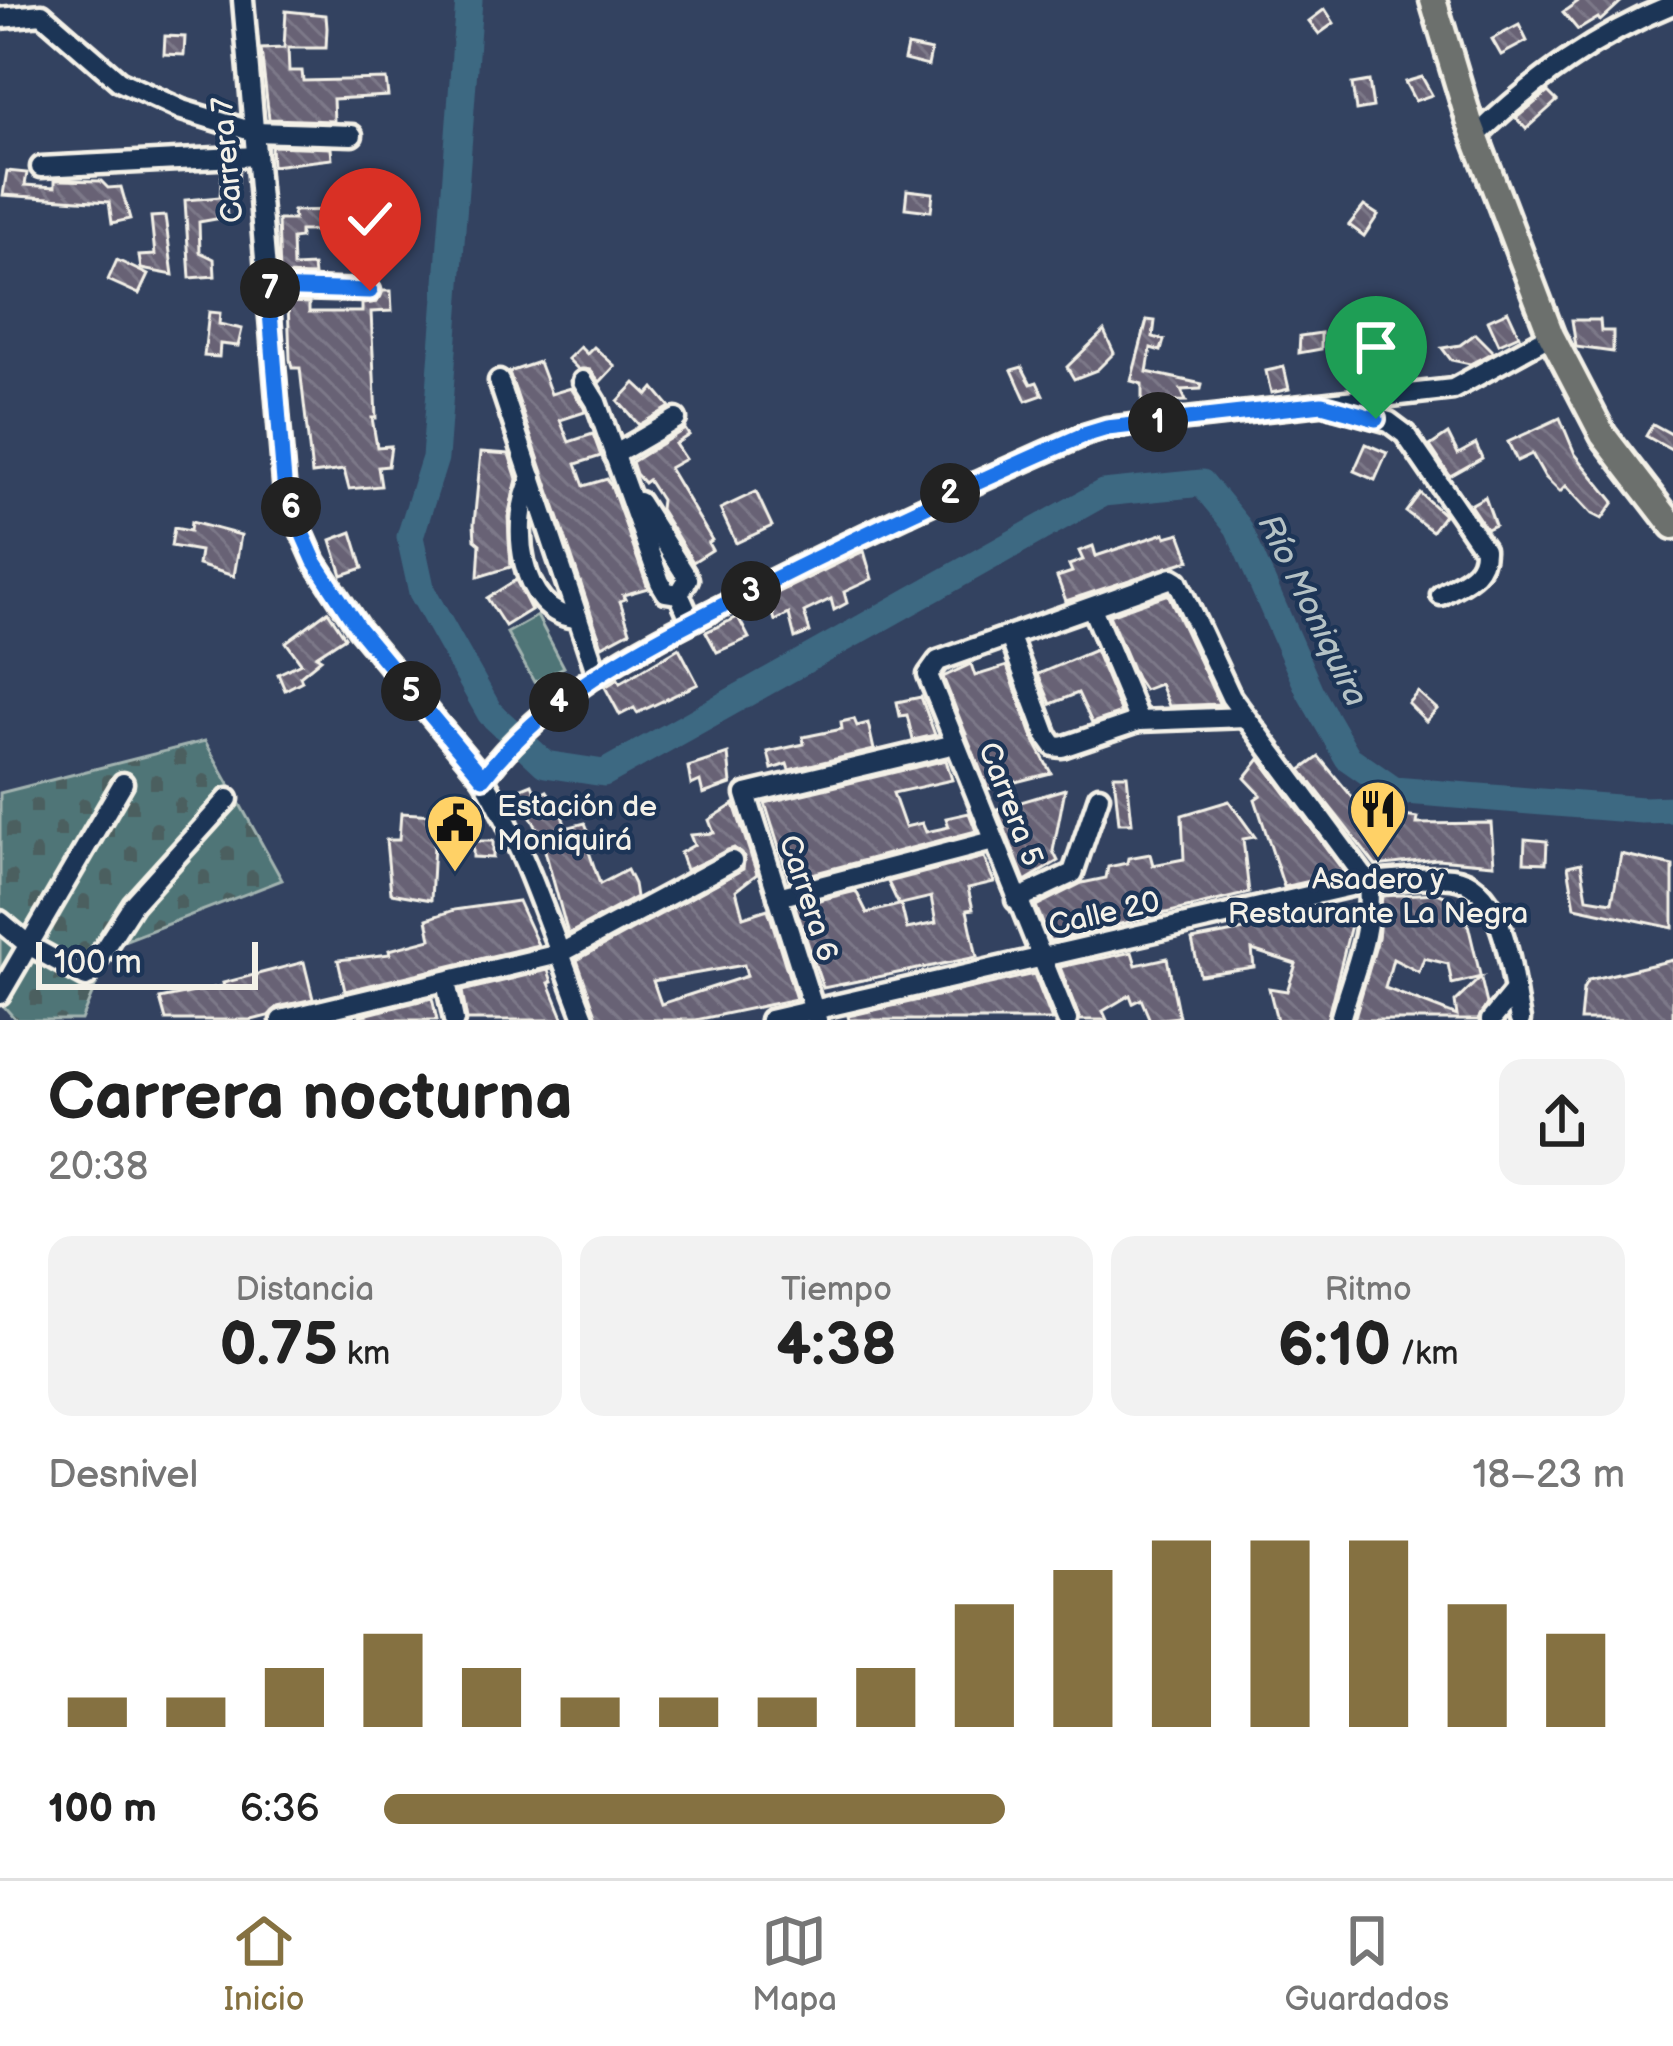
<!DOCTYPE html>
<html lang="es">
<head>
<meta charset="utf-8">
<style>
  body { margin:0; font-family:"Balsamiq Sans",sans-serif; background:#f2f2f2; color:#222; height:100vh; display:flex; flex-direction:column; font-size:45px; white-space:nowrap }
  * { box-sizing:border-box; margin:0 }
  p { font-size:39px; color:#767676 }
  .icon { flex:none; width:66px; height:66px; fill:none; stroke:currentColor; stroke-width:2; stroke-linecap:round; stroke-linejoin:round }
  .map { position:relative; height:1020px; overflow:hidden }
  .sheet { display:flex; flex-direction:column; background:#fff; flex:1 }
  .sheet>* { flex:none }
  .scale { position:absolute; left:36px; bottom:30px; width:222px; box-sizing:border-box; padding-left:12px; border:6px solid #f4f1e8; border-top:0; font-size:33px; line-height:42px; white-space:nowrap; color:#f4f1e8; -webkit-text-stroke:9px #1d3557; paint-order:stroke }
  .pin { position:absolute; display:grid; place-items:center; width:102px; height:102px; color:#fff; margin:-123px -51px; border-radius:50% 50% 50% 0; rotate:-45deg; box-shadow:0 0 12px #0007 }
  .pin .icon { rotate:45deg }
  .km { position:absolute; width:60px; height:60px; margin:-30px; border-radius:50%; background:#222; color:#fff; font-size:33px; line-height:60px; text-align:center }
  .round { display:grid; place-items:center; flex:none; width:126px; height:126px; border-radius:24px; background:#f2f2f2 }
  .summary { display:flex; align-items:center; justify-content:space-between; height:204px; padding:0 48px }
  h1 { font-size:66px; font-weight:700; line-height:90px }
  .figures { display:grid; grid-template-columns:repeat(3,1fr); gap:18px; height:204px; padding:12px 48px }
  .figures div { display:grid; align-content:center; border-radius:24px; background:#f2f2f2; text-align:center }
  .figures b { font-size:60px; font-weight:700 }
  .figures small { font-size:33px; font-weight:400 }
  .figures p { font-size:33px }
  .chart { height:336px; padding:24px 48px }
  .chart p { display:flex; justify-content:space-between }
  .chart svg { width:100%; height:216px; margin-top:12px; stroke:#857141; stroke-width:6 }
  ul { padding:0 48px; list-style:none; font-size:39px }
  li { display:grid; grid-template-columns:192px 144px 1fr; align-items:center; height:90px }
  li i { height:30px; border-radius:15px; background:#857141 }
  .tab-bar { display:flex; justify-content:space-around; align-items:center; height:168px; border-top:3px solid #e0e0e0; background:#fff; font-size:33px; color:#767676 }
  .tab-bar a { display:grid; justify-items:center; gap:6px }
  .tab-bar .active { color:#857141 }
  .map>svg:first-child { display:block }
</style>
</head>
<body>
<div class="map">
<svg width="1673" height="1020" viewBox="0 0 1673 1020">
  <defs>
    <pattern id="cemetery-stones" width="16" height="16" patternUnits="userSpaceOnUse" patternTransform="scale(3)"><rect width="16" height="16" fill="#507577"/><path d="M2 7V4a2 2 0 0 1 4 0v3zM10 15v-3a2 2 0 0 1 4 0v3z" fill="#4c5e5e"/></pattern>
    <pattern id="building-back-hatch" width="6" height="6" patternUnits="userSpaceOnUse" patternTransform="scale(3)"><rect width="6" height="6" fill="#676275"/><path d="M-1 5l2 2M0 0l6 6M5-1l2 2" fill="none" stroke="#7d7989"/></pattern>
  </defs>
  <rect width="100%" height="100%" fill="#334260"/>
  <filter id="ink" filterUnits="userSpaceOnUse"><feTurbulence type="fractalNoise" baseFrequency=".00833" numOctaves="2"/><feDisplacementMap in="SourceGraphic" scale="24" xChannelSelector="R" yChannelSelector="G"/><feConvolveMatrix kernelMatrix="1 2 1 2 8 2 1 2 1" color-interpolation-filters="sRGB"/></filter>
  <g filter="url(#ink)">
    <!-- cemetery -->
    <path fill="url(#cemetery-stones)" stroke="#a2b3b0" stroke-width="3" d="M205,741L282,880L113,945L81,1020H16L0,1002V793Z"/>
    <!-- pitch -->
    <path fill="#507577" stroke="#a2b3b0" stroke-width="3" d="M537,616L564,667L534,682L507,633Z"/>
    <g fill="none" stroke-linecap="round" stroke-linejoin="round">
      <!-- river -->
      <path stroke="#3d6982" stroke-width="27" d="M469,0L435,458L410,537L422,592L490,713L545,764L604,773L1103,493L1202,483L1238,527L1310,692L1348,758L1394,790L1642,810L1673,809"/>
    </g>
    <!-- building -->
    <g fill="url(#building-back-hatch)" stroke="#f4f1e8" stroke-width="3" fill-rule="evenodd">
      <path d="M1580,0H1623L1600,21L1598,18L1578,30L1563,12Z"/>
      <path d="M1325,9L1334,23L1319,34L1309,21Z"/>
      <path d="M286,11L326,15L327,28L326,48H288L289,71H302L303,81L386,79L388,96L333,99L334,121L269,119L261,49L284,48Z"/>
      <path d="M1519,25L1527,41L1501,55L1492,39Z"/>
      <path d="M165,36L185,37L184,55L164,54Z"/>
      <path d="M907,46L931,51L928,66L904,60Z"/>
      <path d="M1422,77L1432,95L1415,101L1405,82Z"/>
      <path d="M1369,81L1373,107L1356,110L1352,84Z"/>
      <path d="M1548,92L1557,101L1526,129L1516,118Z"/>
      <path d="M271,146L331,148L332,159L272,166Z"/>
      <path d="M239,170L237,196L225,197L227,217L199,222L200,252L214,259L215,276L190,278L185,200L220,197L222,171Z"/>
      <path d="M7,171L27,173L25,185L55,187V180H60L101,181L108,188L121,187L130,219L112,223L109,202L3,195Z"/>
      <path d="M907,190L933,193L931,211L905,208Z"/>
      <path d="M1364,206L1378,215L1364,236L1349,225Z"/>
      <path d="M385,209L386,230L300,231V238L292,239L293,267L313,266L314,276L280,275L278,220H294L293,211Z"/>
      <path d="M165,216L173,275L141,269L139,256L155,255L151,217Z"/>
      <path d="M117,260L148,275L139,294L108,280Z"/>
      <path d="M383,291H391L392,311L371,312L376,418H372L377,447L391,446L388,466L378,467L381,486L349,489L344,470L312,474L300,368H292L290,359L288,302L309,303V312H362V304L377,302Z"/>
      <path d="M1508,311L1519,335L1499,344L1488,320Z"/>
      <path d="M209,312L220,313L219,324L242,329L238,346L220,344L219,357L204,356Z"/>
      <path d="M1147,320L1155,321L1153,337L1164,340L1161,351L1151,348L1147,372L1202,384L1201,389L1181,390L1186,401L1142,402V384L1131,381Z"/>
      <path d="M1572,320H1600L1601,331H1613V352L1576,347Z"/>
      <path d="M1104,331L1114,353L1097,370L1074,379L1067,367Z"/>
      <path d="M1321,333V349L1299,353L1300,336Z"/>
      <path d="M1475,334L1493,352L1470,364L1451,360L1442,348L1460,345Z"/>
      <path d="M1382,346L1380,384L1367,385L1368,348Z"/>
      <path d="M580,347L587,354L594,347L615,366L600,382L590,370L578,369L568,359Z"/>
      <path d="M539,362L551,394L571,388L584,408L585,412L560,420L569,442L593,434L601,456L576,464L584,486L607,479L611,485L648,588L623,595L625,599L620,601L630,631L602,646L509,372Z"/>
      <path d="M1022,367L1031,384L1037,382L1043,395L1026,401L1012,370Z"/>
      <path d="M1284,367L1289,389L1271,393L1266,371Z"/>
      <path d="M635,383L648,395L654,388L670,407L639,425L618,401Z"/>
      <path d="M1560,418L1575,454L1614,502L1602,519L1592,514L1566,486L1560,492L1545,477L1532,454L1517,461L1508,442Z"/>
      <path d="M1653,424L1673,435V451L1646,436Z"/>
      <path d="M685,429L689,435L675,444L685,459L669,468L712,540L708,543L712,550L693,562L660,509L661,500L648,480L644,483L636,474L632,462Z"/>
      <path d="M1448,434L1458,454L1476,444L1482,458L1450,476L1430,446Z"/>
      <path d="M1366,444L1387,453L1375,480L1354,471Z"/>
      <path d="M481,452L509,454L517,479L508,517L511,567L478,577L480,544L475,540L474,524Z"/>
      <path d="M756,492L772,526L736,543L720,509Z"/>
      <path d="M1420,493L1444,515L1432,531L1406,512Z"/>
      <path d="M1485,497L1495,525L1486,529L1470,505Z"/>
      <path d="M191,522L241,535L234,576L198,565L200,551L171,546L174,528L190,531Z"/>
      <path d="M352,532L363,568L342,575L331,540Z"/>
      <path d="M1165,533L1166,537L1180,533L1190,560L1066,601L1057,577L1072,572L1069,565L1083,560L1079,551L1093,546L1096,556Z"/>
      <path d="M864,551L872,579L844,592L847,603L834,610L831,599L804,612L810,632L795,638L789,614L775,621L769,597Z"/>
      <path d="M516,580L531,610L505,626L487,598Z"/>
      <path d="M1168,594L1219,703L1220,704L1169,706L1160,684L1144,690L1136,678L1109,615Z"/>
      <path d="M328,611L345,637L316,656L321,659L300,676L302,681L285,690L278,674L301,663L286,642Z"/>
      <path d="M738,617L749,638L717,652L706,632Z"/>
      <path d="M679,648L698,684L637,713L634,708L620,715L605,687L618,679L620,683Z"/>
      <path d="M1095,650L1121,713L1092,723L1078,693L1051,704L1038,674Z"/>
      <path d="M971,664L975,676L1007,666L1034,741L1051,773L988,789L943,677Z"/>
      <path d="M1418,692L1437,709L1426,721L1408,703Z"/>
      <path d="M921,697L935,735L913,740L907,715L900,716L897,702Z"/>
      <path d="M854,719L857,726L868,723L874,750L789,770L787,764L772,769L768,752L804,744L803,737L842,729L841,722Z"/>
      <path d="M728,754L731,784L703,794L700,781L691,785L688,767Z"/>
      <path d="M1319,757L1353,798L1373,812L1418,818L1417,824L1491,823L1494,864L1437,859L1376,866L1301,770Z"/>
      <path d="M1260,759L1345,873L1284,887L1255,799L1261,795L1245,778Z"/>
      <path d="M946,760L952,780L893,793L905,827L922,823L926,832L949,827L946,818L969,813L976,831L789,880L765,803Z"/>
      <path d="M1114,775H1127L1132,823H1119Z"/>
      <path d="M532,784L537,796L547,791L561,812L566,828L585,823L596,850L589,852L600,884L627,870L634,884L636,897L568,934L541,836L517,790Z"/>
      <path d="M1065,789L1053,851L1058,861L1025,881L997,809Z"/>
      <path d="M1229,801L1255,837L1243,839L1249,893L1050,941L1036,906L1082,883L1106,878L1108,867L1127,863L1128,858L1150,854L1153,865L1184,859L1182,815Z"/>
      <path d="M734,804L757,874L736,890L743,917L768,909L796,999L696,1020H598L577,960L743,869L744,856L734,848L686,870L680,853L694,845L690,835L714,833L709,820ZM744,965L747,976L661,1004L653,981Z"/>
      <path d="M401,813L470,817L472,838L441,837V845H434L431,900L391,893L386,840H399Z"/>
      <path d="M1525,839L1547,841L1546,863L1524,862Z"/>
      <path d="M473,841H493V858L473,857Z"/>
      <path d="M1621,854L1673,866V928L1575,907L1568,866L1581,863L1587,898L1612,902Z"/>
      <path d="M984,857L994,882L968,888L973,909L967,910L977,957L823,988L795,906L856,891L867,913L899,905L888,882ZM931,897L936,923L907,929L901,904Z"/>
      <path d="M1437,893L1459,902L1465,912L1487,1004L1478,1020H1354L1378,939L1382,896ZM1424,958L1448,964L1452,984L1481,977L1455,1002L1457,1016L1385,988L1393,959L1419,972Z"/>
      <path d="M518,901L538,945L345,991L338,960L390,954L389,950L431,939L427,919L454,910Z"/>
      <path d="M1355,909L1327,1020H1277L1269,988L1287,991L1296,964L1252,950L1254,967L1200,975L1192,940Z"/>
      <path d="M1132,952L1136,965L1167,958L1179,1017L1150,1020L1141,999L1133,1003L1130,995L1103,1011L1107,1020H1080L1060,967Z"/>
      <path d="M1673,960V1020H1580L1583,989L1588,980Z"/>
      <path d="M304,962L313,999L278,1007L268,1016L252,1020H166L160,999L224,986L223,983Z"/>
      <path d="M548,970L552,982L549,983L564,1020H467L462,991Z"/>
      <path d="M1034,974L1052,1020H849L848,1016L857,1014Z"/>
      <path d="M432,998L437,1020H360V1016Z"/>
    </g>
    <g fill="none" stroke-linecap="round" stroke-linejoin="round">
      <defs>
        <g id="minor">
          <path d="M243,0L285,494L315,562L359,629L483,778C528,854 553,938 585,1020"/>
          <path d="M0,18L42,14L119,81L182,110L254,132L352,135"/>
          <path d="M1475,137C1534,80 1596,35 1673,4"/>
          <path d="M41,167L256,156"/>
          <path d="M268,288L370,291"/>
          <path d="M499,381L597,675"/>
          <path d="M583,381L596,402L660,582L666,592L679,594L691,621"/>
          <path d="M1330,406L1389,422L1405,434L1484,549C1485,576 1461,582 1441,595"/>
          <path d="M614,455L676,419"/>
          <path d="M532,478C510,520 518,615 578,618"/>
          <path d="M639,502L688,579L679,594"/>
          <path d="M1092,608L1139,721"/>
          <path d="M1010,637L1047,736L1054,746L1062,747L1139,721L1245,717"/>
          <path d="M483,778C551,688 653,641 751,591C861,535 971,484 1084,435L1107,428L1453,389L1551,335"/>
          <path d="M778,897L993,841"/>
          <path d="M1016,900L1073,873L1099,796"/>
          <path d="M0,921L30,946L86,977L133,904L228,799"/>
          <path d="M446,982L454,1020"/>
          <path d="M0,994L123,783"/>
          <path d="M281,1020L559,954L732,861"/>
          <path d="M770,1020L1368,882C1395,881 1426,875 1452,878C1507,885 1511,977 1520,1020"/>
          <path d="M817,1020L746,794L955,744"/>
          <path d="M1067,1020L928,675L938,661L1172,578L1177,581L1231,697L1368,882C1373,935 1353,971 1340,1020"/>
          <path d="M1491,1020L1514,992"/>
        </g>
        <path id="major" d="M1433,0L1469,120L1551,335L1603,435L1673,526"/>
      </defs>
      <!-- minor casing -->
      <use href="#minor" stroke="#f4f1e8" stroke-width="27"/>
      <!-- major casing -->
      <use href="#major" stroke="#f4f1e8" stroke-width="33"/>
      <!-- minor -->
      <use href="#minor" stroke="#1d3557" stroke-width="18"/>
      <!-- major -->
      <use href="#major" stroke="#6c706d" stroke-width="24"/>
    </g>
  </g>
  <g fill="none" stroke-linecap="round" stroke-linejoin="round" filter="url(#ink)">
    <defs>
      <path id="route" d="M370,291L268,288L285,494L315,562L359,629L483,778C551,689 653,641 751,591C861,535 971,484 1084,435L1107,428L1322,404L1376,419"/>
    </defs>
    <!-- route casing -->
    <use href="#route" stroke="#fff" stroke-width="24"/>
    <!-- route -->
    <use href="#route" stroke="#1a73e8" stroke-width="15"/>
  </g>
  <!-- icons -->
  <defs>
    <symbol id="restaurant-pin" viewBox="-11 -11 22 30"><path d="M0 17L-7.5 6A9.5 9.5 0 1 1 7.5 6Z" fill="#ffd166" stroke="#1d3557"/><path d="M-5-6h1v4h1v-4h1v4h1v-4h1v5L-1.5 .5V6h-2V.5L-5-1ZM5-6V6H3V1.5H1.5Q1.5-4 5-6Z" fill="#111"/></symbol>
    <symbol id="civic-pin" viewBox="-11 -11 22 30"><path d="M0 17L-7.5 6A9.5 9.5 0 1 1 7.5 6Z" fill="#ffd166" stroke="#1d3557"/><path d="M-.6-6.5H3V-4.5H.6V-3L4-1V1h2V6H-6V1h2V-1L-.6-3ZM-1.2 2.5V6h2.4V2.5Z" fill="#111"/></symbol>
  </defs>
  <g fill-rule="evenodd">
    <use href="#restaurant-pin" x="1345" y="776" width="66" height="90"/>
    <use href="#civic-pin" x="422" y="790" width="66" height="90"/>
  </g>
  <g text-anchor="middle" stroke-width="9" stroke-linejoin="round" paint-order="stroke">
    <!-- street labels -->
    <g font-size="30" fill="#f4f1e8" stroke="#1d3557">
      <text transform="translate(227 160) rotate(-95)" y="10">Carrera 7</text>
      <text transform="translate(1011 804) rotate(69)" y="10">Carrera 5</text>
      <text transform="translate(809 898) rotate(72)" y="10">Carrera 6</text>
      <text transform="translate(1104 913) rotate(-13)" y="10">Calle 20</text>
    </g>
    <!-- poi labels -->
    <g font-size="30" fill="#f4f1e8" stroke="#1d3557" text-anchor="start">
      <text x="497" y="816">Estación de<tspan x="497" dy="34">Moniquirá</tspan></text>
      <text x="1378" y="889" text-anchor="middle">Asadero y<tspan x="1378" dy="34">Restaurante La Negra</tspan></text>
    </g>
    <!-- water labels -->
    <g font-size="33" font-style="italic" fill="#b4c1c4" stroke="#1d3557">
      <text transform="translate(1314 610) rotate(64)" y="12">Río Moniquira</text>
    </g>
  </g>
</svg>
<div class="scale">100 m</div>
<div class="pin" style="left:1376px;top:419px;background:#1e9e55"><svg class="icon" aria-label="arrive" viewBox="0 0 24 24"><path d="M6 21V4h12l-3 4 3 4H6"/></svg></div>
<div class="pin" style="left:370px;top:291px;background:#d93025"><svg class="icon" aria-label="check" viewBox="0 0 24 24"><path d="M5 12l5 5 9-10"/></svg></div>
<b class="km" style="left:1158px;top:422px">1</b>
<b class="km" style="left:950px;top:493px">2</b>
<b class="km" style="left:751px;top:591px">3</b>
<b class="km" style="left:559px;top:702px">4</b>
<b class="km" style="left:411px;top:691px">5</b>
<b class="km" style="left:291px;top:507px">6</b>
<b class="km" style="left:270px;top:288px">7</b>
</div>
<section class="sheet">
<div class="summary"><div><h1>Carrera nocturna</h1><p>20:38</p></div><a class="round"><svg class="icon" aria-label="share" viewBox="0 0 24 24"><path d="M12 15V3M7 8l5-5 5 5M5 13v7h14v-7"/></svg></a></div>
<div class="figures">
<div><p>Distancia</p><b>0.75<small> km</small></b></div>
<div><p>Tiempo</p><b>4:38</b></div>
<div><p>Ritmo</p><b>6:10<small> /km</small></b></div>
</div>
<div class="chart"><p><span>Desnivel</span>18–23 m</p>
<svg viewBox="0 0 160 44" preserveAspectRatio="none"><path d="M5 44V38M15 44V38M25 44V32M35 44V25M45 44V32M55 44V38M65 44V38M75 44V38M85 44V32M95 44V19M105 44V12M115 44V6M125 44V6M135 44V6M145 44V19M155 44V25"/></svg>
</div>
<ul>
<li><b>100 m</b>6:36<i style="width:50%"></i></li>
</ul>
</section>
<nav class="tab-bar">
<a class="active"><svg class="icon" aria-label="home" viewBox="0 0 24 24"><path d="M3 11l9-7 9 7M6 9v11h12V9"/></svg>Inicio</a>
<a><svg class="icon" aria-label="map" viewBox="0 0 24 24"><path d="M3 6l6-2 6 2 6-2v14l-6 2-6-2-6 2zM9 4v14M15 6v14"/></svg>Mapa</a>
<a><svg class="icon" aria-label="saved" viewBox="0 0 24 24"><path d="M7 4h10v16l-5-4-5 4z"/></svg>Guardados</a>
</nav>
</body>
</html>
